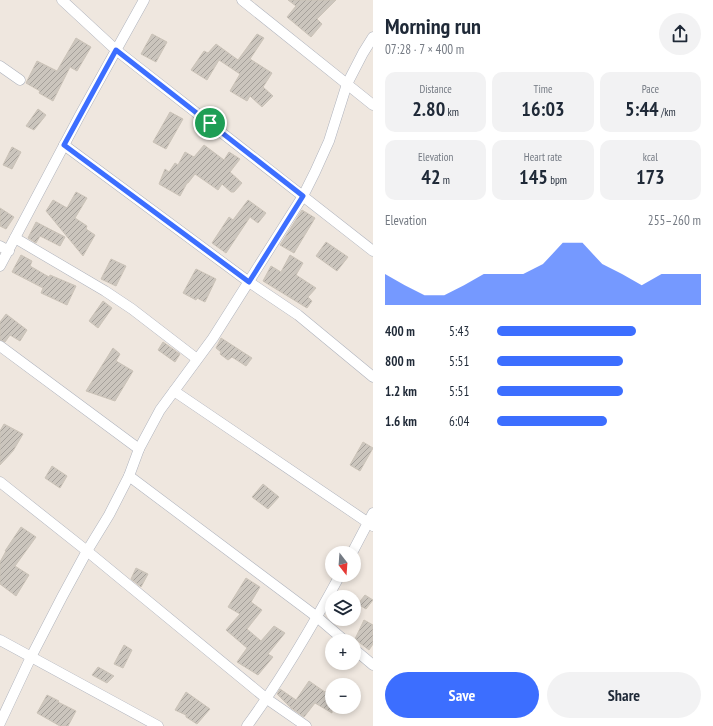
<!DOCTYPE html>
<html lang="en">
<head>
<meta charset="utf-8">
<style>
  body { margin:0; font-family:"PT Sans Narrow",sans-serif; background:#f2f2f3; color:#1f2937; height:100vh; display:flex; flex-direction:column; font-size:15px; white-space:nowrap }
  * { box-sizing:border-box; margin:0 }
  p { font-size:13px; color:#747a83 }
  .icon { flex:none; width:22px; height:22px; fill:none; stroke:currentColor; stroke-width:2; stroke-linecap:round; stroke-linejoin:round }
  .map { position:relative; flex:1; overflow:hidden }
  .sheet { display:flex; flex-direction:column; background:#fff; width:340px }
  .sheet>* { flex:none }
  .needle { width:26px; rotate:163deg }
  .fabs { position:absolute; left:325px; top:546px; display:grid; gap:8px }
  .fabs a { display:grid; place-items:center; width:36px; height:36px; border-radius:50%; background:#fff; box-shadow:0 2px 6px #0003; font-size:20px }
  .pin { position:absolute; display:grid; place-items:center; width:34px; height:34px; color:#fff; margin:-17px; border:2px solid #fff; border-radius:50%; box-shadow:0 1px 4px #0007 }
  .round { display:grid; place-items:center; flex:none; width:42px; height:42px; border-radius:21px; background:#f2f2f3 }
  .headline { display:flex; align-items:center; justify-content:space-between; height:68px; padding:0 12px }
  h1 { font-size:22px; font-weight:700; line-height:30px }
  .stats { display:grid; grid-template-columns:repeat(3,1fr); gap:6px; height:68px; padding:4px 12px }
  .stats div { display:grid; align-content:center; border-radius:10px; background:#f2f2f3; text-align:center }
  .stats b { font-size:20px; font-weight:700 }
  .stats small { font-size:11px; font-weight:400 }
  .stats p { font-size:11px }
  .chart { height:112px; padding:8px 12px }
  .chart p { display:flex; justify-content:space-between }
  .chart svg { width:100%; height:72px; margin-top:4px; fill:#3c6eff; opacity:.7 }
  .button { display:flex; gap:8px; margin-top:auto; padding:8px 12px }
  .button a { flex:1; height:46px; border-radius:24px; background:#3c6eff; color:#fff; font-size:16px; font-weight:700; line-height:46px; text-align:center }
  .button a+a { background:#f2f2f3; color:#1f2937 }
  ul { padding:0 12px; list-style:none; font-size:13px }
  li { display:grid; grid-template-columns:64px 48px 1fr; align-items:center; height:30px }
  li i { height:10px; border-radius:5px; background:#3c6eff }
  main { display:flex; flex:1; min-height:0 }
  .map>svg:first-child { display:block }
</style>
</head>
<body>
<main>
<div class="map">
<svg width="373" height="726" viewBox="0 0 373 726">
  <defs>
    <pattern id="building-hatch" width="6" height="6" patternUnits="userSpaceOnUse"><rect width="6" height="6" fill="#cbc5bd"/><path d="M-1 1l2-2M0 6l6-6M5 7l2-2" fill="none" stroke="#a5a09a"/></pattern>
  </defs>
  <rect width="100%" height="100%" fill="#efe7df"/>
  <!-- building -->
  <g fill="url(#building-hatch)" stroke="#cbc3b8">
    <path d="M288,0H336L317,19L322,24L311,37L287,17L296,6Z"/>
    <path d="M152,34L167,42L156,62L141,54Z"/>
    <path d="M257,34L264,38L250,59L272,73L263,87L273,96L262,107L250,96L247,101L230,91L240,74L219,60L207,80L191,70L204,51L208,53L216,44L238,60Z"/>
    <path d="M76,38L91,47L77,71L70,67L53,101L39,93L40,91L26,83L37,61L57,71Z"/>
    <path d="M38,109L46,115L34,130L26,126Z"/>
    <path d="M170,112L183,119L166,149L153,142Z"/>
    <path d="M204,145L224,160L229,152L240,159L230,172L242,183L234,192H231L222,184L218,190L195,174L188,183H187L180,196L159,184L165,169L169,172L175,163L178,165L185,152L194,157Z"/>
    <path d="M12,147L21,152L12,169L3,165Z"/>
    <path d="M76,192L87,198L75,218L87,226L86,229L95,235L83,256L46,211L53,200L67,208Z"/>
    <path d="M248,200L266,213L258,223L250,217L226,253L212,243L229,217L233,220Z"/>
    <path d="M0,208L14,217L6,229L0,226Z"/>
    <path d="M302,210L315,218L294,253L280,245Z"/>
    <path d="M36,222L65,237L60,246L40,236L36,243L28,238Z"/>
    <path d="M326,242L348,257L337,271L316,256Z"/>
    <path d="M21,255L32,261L30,266L49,277L50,275L76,286L67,305L41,293L43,288L12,272Z"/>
    <path d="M290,255L303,263L296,275L316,288L308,297L312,301L307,308L263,281L271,266L281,272Z"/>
    <path d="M111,259L126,266L116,286L101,279Z"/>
    <path d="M196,269L216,279L205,302L197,298L196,300L183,293Z"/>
    <path d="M103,301L112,308L98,328L89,321Z"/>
    <path d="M6,314L27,330L20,341L10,335L5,342L0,340V322Z"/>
    <path d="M221,338L252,358L246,366L232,357L228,360L220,354L221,352L216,348Z"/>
    <path d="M163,342L180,354L175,362L158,350Z"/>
    <path d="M113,348L120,354L116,361L133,371L115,401L86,391Z"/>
    <path d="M4,424L23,434L13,451L0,465V431Z"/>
    <path d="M363,442L373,448L360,471L350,465Z"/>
    <path d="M52,466L67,476L60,488L45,478Z"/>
    <path d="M263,484L279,497L268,509L252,497Z"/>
    <path d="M21,527L36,537L15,566L29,575L16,596L0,584V562L6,551H5Z"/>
    <path d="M136,568L148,574L141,587L131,579Z"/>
    <path d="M246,578L260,587L251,602L262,610L247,629L261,641L274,626L285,633L268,654L273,657L258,675L237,662L247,648L226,630L240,614L228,607Z"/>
    <path d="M365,595L373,600L366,609L358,604Z"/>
    <path d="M364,620L373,625V644L369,650L355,639Z"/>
    <path d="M124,645L132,650L123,668L114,664Z"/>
    <path d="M98,667L114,676L107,683L92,675Z"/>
    <path d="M309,681L325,692L326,691L332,695V713L315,703L304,717L291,708L277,694L280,689L296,700Z"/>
    <path d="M186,692L210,709L197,724L186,717V715L175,710Z"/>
    <path d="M47,695L59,701L58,702L76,711L68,726H60L37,713Z"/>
  </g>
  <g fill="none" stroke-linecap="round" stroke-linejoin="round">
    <defs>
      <g id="street">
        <path d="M62,0L116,50L373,251"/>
        <path d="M242,0L373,105"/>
        <path d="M0,66L20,80"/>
        <path d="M64,145L249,282L298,315L373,377"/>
        <path d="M15,238L105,291L132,309L197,359"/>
        <path d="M0,246L9,251"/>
        <path d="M0,266L80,115L144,0"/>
        <path d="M0,346L139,449"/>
        <path d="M174,391L373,526"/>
        <path d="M129,476L317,617L345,641"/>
        <path d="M0,482L87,551L267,699L306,726"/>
        <path d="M352,553L373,513"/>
        <path d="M0,640L158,726"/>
        <path d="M354,649L373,665"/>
        <path d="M0,723L31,657L62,597L87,551L109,515L129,476L139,449L160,410L213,338L303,196L315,172L329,141L347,84L363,53L373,37"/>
        <path d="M247,726C282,678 312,627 340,575"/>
      </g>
    </defs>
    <!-- street casing -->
    <use href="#street" stroke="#afb3bd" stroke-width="11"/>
    <!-- street -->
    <use href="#street" stroke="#fff" stroke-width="10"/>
  </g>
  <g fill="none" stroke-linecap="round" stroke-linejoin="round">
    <defs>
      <path id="route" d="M116,50L303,196L249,282L64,145Z"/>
    </defs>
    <!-- route casing -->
    <use href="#route" stroke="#fff" stroke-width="8"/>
    <!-- route -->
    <use href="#route" stroke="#3c6eff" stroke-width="5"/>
  </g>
</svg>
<div class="fabs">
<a><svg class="needle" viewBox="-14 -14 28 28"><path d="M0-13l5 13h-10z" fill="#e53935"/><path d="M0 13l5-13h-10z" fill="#747a83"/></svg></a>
<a><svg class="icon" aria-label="layers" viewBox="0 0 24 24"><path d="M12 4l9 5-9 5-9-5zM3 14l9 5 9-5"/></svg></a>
<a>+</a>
<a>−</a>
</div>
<div class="pin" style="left:210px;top:123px;background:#1e9e55"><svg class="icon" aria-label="arrive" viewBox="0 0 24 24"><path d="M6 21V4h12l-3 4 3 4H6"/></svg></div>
</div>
<section class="sheet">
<div class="headline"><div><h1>Morning run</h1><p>07:28 · 7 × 400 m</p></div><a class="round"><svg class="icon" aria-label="share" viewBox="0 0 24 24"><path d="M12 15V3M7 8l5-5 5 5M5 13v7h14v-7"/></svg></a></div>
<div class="stats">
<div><p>Distance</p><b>2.80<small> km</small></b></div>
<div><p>Time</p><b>16:03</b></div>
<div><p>Pace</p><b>5:44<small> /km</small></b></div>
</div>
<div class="stats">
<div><p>Elevation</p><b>42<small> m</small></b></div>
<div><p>Heart rate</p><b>145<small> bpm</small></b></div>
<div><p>kcal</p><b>173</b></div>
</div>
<div class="chart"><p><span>Elevation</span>255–260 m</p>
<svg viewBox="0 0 160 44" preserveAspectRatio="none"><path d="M0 44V25L10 32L20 38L30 38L40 32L50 25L60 25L70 25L80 19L90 6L100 6L110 19L120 25L130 32L140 25L150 25L160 25V44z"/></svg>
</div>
<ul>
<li><b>400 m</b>5:43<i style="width:68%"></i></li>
<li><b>800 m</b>5:51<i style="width:62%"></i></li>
<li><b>1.2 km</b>5:51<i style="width:62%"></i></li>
<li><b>1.6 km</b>6:04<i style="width:54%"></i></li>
</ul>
<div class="button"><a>Save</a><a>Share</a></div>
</section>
</main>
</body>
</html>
